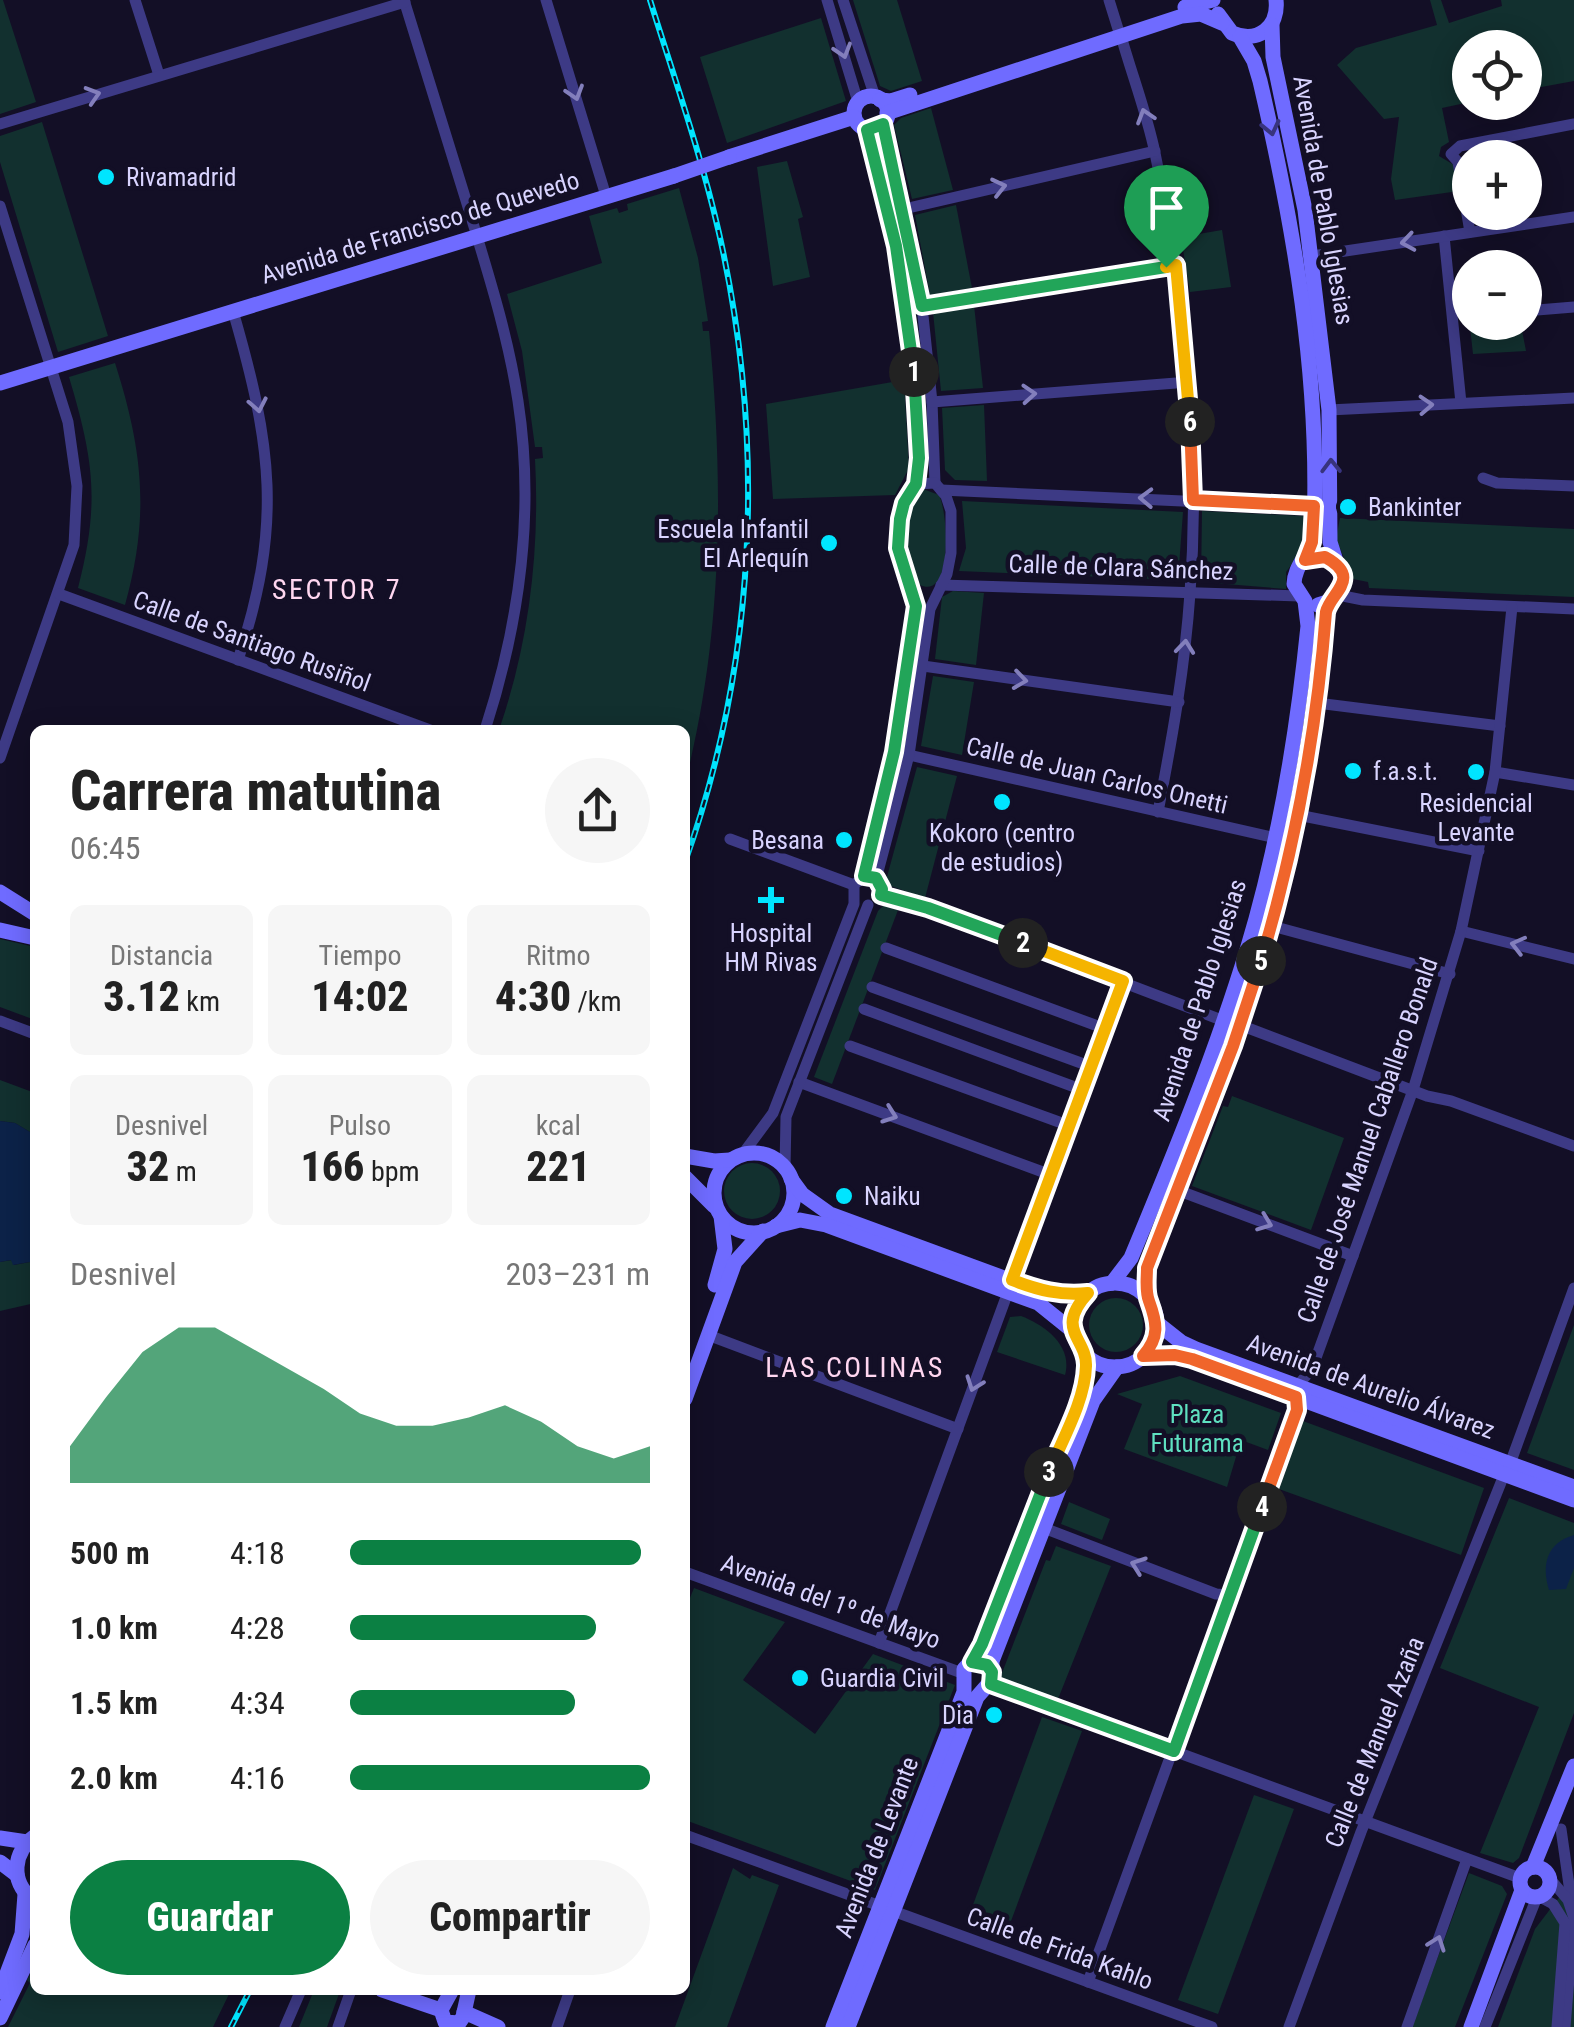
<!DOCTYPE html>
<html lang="es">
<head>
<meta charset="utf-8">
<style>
  body { margin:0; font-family:"Roboto Condensed",sans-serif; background:#f6f6f6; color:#222; height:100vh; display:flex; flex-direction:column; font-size:38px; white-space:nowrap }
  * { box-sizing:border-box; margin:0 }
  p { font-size:32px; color:#767676 }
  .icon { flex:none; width:55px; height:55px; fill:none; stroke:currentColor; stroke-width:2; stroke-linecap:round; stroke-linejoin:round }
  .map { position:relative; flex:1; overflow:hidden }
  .panel { position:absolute; left:30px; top:725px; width:660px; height:1270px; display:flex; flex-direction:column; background:#fff; border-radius:15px; box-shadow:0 5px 25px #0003 }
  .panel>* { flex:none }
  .controls { position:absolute; left:1452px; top:30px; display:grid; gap:20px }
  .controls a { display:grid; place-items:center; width:90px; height:90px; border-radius:50%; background:#fff; box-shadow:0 5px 25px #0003; font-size:50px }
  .pin { position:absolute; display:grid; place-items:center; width:85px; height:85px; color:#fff; margin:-102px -42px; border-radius:50% 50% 50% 0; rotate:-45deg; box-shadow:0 0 10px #0007 }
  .pin .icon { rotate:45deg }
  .km { position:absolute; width:50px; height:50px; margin:-25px; border-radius:50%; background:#222; color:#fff; font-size:28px; line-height:50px; text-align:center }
  .round { display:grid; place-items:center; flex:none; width:105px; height:105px; border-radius:52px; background:#f6f6f6 }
  .headline { display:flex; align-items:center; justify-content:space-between; height:170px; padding:0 40px }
  h1 { font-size:55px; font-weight:800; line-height:75px }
  .stats { display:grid; grid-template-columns:repeat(3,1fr); gap:15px; height:170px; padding:10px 40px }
  .stats div { display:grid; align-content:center; border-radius:15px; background:#f6f6f6; text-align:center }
  .stats b { font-size:42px; font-weight:800 }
  .stats small { font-size:28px; font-weight:400 }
  .stats p { font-size:28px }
  .chart { height:280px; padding:20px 40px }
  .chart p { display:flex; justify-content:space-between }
  .chart svg { width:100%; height:180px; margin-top:10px; fill:#0b8043; opacity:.7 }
  .primary-button { display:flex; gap:20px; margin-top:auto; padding:20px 40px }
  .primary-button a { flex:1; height:115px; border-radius:60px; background:#0b8043; color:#fff; font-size:40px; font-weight:800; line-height:115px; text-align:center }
  .primary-button a+a { background:#f6f6f6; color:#222 }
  ul { padding:0 40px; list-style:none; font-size:32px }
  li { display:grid; grid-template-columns:160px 120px 1fr; align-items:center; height:75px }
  li i { height:25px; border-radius:12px; background:#0b8043 }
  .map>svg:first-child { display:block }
</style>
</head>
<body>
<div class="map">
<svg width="1574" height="2027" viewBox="0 0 1574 2027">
  <rect width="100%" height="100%" fill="#130f26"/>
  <!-- green -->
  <g fill="#12302f">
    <path d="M0,0H3L36,102L0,114Z"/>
    <path d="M853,0H897L922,81L891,91L880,86Z"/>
    <path d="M1430,0H1441L1449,23L1502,6L1501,0H1574V81L1525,90V48H1470V102L1442,108L1449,142L1441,147L1439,156L1454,165L1459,191L1395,200L1391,179L1399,117L1384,119L1337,65L1356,48L1437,25Z"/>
    <path d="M821,18L846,101L727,143L700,57Z"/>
    <path d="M931,108L953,190L912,199L894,125L901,118Z"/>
    <path d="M42,122L108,336L58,352L0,162V136Z"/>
    <path d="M787,161L803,217L798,219L810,277L773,286L757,167Z"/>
    <path d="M679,188L698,258L708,321L702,322L703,331H709C724,483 723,635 685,783V730H499C529,643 540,551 535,459L543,458L542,447H535L522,351L507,294L602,263L589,216L617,208L619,213L628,210L627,204Z"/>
    <path d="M956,205L972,288L930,295L915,215Z"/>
    <path d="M1222,230L1231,287L1190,292L1181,237Z"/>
    <path d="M974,305L983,388L941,391L933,312Z"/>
    <path d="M1485,322L1521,325L1526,351L1473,354L1470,327L1485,325Z"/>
    <path d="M115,363C143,451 150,515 125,605L78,588C100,502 94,461 69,377Z"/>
    <path d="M904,380L909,468L895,495L773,499L766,404Z"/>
    <path d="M984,405L987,481L955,480L945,470L942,408Z"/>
    <path d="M923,489L939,495C949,515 954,615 911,579C904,552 894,506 923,489Z"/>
    <path d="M962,501L1183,512L1178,580L959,571L966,548Z"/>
    <path d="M1202,511L1304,516L1305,546L1286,572V589L1201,582Z"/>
    <path d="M1340,518L1574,529V597L1369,588L1368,582L1353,579L1336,539Z"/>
    <path d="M953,591L984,593L976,665L935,659L942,597Z"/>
    <path d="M933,676L974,682L962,755L921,746Z"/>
    <path d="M917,767L957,776L925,898L885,884Z"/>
    <path d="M884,905L898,910L832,1084L814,1077L878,911Z"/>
    <path d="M0,939L35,947V1020L0,1007Z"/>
    <path d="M0,1080L35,1093V1135L15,1123L0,1121Z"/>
    <path d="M1232,1096L1344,1138L1311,1230L1192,1186L1223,1106L1228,1107Z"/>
    <circle cx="752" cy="1191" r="28"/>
    <path d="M12,1260L14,1265L35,1261V1303L0,1311V1262Z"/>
    <circle cx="1116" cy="1325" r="27"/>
    <path d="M1021,1316C1045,1325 1073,1346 1065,1375L997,1352L1010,1317Z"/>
    <path d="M1574,1325V1470L1527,1453Z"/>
    <path d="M1180,1376L1281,1413L1268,1450L1241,1440L1227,1487L1124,1449L1142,1404L1117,1394Z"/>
    <path d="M1303,1421L1484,1488L1461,1555L1279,1489Z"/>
    <path d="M1509,1498L1574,1523V1713L1519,1858L1513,1863L1480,1853L1539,1707L1440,1668Z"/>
    <path d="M1069,1502L1110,1519L1102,1540L1061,1524Z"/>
    <path d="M1056,1546L1111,1566L1058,1699L1000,1678L1046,1560L1050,1561Z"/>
    <path d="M694,1588L785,1622L743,1680L815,1734L873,1654L955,1685L875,1890L685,1820V1610Z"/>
    <path d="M1042,1717L1082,1731L1005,1937L966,1924Z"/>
    <path d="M1254,1795L1294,1809L1218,2014L1178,2000Z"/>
    <path d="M733,1868L750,1879L752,1875L779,1885L727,2027H675Z"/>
    <path d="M1469,1873L1502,1886L1507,1894L1455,2027H1412Z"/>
    <path d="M1574,1878V2027H1498L1535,1929Z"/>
    <path d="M35,1966V1990H231L213,2027H8L30,1983L27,1980Z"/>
    <path d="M314,1990L340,1991L327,2027H299Z"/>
  </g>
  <!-- water -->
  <g fill="#0c2248">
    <path d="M0,1121L15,1123L35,1135V1261L13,1265L11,1260L0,1262Z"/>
    <path d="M1574,1535V1568L1566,1589L1549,1590C1541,1564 1547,1543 1574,1535Z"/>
  </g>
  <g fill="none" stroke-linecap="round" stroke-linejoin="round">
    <!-- street -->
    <g stroke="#3d3a85" stroke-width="11">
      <path d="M135,0L159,75"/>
      <path d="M404,0C426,70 447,140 469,210C488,273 508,335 518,401C535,511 519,625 485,730"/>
      <path d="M546,0L606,196"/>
      <path d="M827,0L858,102"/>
      <path d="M843,0L875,97"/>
      <path d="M1109,0L1118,29"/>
      <path d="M1121,36C1132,75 1147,114 1155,153C1185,297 1201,447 1190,593C1185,667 1172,739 1158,812"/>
      <path d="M0,124L405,2"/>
      <path d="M883,125L922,306L932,402L935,483"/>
      <path d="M867,130C899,232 927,377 916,484"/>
      <path d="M0,206L68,422L77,486L74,545L0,758"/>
      <path d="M904,209L1155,151"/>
      <path d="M1470,232L1458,162L1451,154L1460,146L1574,124"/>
      <path d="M1444,236L1461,403"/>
      <path d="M1312,256L1574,217"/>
      <path d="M922,306L1175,265"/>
      <path d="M233,311C272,446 283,524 238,660"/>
      <path d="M1525,311L1574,307"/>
      <path d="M932,402L1189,382"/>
      <path d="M1329,410L1574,398"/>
      <path d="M1483,478L1497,483L1574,486"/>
      <path d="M941,490L1314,507"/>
      <path d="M941,585L1299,596"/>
      <path d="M59,594L430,730"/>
      <path d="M1338,595L1363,600L1574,609"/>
      <path d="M923,666L1179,702"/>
      <path d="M1317,703L1500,726"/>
      <path d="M909,755L1276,838"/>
      <path d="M1495,772L1574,785"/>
      <path d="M1298,815L1479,851"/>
      <path d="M730,839L854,885"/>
      <path d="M876,879L909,755L930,609L947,574L951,553V511L946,496L935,483"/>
      <path d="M881,895L928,908L1224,1021"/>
      <path d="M1272,926L1450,974"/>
      <path d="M1461,931L1574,959"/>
      <path d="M886,948L1095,1025"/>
      <path d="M872,987L1081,1063"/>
      <path d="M864,1009L1072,1086"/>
      <path d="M0,1021L35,1034"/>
      <path d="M1240,1025L1427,1096L1451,1101L1574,1146"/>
      <path d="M850,1046L1059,1122"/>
      <path d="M799,1082L1051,1175"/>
      <path d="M742,1155L773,1113L854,904V885L864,876L894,752L915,606L898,548L904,503L916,484L935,483"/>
      <path d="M785,1168L786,1117L868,905"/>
      <path d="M1177,1190L1353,1256"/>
      <path d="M1013,1281L1123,981"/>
      <path d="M708,1335L958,1429"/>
      <path d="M1298,1385L1312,1369L1413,1090L1461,931L1495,772L1512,607"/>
      <path d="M1510,1464L1574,1288"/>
      <path d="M1044,1528L1216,1594L1230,1595"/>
      <path d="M685,1572L962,1673"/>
      <path d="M879,1643L1008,1292"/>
      <path d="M991,1684L1520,1878"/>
      <path d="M1561,1829L1572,1906"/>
      <path d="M685,1835L880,1906"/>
      <path d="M1551,1880L1568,1900L1574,1918L1565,2027"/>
      <path d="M1540,1897L1553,1904L1565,1923L1557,2027"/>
      <path d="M893,1911L1212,2027"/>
      <path d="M1088,1982L1297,1410L1296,1397"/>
      <path d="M285,2027L301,1990"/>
      <path d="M338,2027L351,1990"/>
      <path d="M557,2027L570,1990"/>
      <path d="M1289,2027L1361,1832L1504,1475"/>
      <path d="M1407,2027L1467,1859"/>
      <path d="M1485,2027L1537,1897"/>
    </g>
    <!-- secondary -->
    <g stroke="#6f6bff" stroke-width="15">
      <path d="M1185,7L1213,0"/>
      <path d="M1218,14L1232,33C1258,44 1279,27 1276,0"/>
      <path d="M1272,25L1273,57L1305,210L1329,410L1330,542L1343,583L1334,600L1318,605"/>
      <circle cx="871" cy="113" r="17"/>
      <path d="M880,100L891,101L910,95"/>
      <path d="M887,113L1182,16L1201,14L1222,23"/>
      <path d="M729,157L854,117"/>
      <path d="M0,383L674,176"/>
      <path d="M0,892L35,914"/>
      <path d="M0,930L35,938"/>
      <circle cx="754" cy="1193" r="40"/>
      <path d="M685,1156L714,1161L730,1160"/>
      <path d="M685,1177L714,1206"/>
      <path d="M791,1179L802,1194L830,1214L1042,1292L1068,1295L1087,1293"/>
      <path d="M776,1226L800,1220L826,1225L1038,1303L1074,1332"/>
      <path d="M1112,1283L1131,1258C1173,1157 1215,1055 1247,950C1279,844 1297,735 1308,626L1305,601L1294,584C1295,562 1312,555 1314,528C1320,377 1294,227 1260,81L1254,61L1240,37"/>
      <circle cx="1115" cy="1325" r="42"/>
      <path d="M715,1285L725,1249L721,1216"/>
      <path d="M1147,1299V1267L1233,1046L1272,926L1298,815L1317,703L1328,603"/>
      <path d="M1157,1323L1181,1342L1196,1349L1574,1487"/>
      <path d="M1143,1356L1175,1355L1192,1359L1574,1500"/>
      <path d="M685,1399L735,1262L763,1231"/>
      <path d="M0,1838L27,1842"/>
      <path d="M0,1862L17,1875"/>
      <circle cx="1535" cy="1882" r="15"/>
      <path d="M1533,1867L1574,1766"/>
      <path d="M32,1899C10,1881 13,1852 35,1836"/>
      <path d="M382,1990L441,2010"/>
      <path d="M0,1992L22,1934L25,1894"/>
      <path d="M441,2010L445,2022L459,2023L463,2017L469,1990"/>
      <path d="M441,2010L452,1990"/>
      <path d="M464,2012L498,2027"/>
      <path d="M0,2018L35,1945"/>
      <path d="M833,2027L964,1692V1669L977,1655L983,1644L1080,1396L1085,1380L1086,1355"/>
      <path d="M848,2027L977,1697L992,1680V1661L1093,1401L1117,1367"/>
      <path d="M1471,2027L1522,1890"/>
    </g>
    <defs>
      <g id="rail">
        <path d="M650,0C674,77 701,154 719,233C766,442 757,660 685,862"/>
        <path d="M231,2027L250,1990"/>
      </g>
    </defs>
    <!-- rail casing -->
    <use href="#rail" stroke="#00e5ff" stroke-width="6"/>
    <!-- rail -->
    <use href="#rail" stroke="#130f26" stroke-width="2.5" stroke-dasharray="8" stroke-linecap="butt"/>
    <!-- secondary-bridge -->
    <path stroke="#6f6bff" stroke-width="15" d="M674,176L729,157"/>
  </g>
  <!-- one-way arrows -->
  <defs><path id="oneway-chevron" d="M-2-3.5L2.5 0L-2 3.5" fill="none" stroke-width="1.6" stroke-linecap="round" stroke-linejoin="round" transform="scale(2.5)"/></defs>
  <g stroke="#837fbc">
    <use href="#oneway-chevron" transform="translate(843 51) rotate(73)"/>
    <use href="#oneway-chevron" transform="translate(575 93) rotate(73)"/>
    <use href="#oneway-chevron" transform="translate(93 95) rotate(-17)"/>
    <use href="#oneway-chevron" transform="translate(1145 116) rotate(-107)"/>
    <use href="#oneway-chevron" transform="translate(999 187) rotate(-13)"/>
    <use href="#oneway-chevron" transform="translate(1408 242) rotate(171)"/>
    <use href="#oneway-chevron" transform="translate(1029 394) rotate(-4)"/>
    <use href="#oneway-chevron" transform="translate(258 405) rotate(79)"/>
    <use href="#oneway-chevron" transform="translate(1426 405) rotate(-3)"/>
    <use href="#oneway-chevron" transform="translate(1146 498) rotate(-178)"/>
    <use href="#oneway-chevron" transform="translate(1185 647) rotate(-84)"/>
    <use href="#oneway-chevron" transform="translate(1020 680) rotate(8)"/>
    <use href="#oneway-chevron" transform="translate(1518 945) rotate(-166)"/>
    <use href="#oneway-chevron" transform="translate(890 1115) rotate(20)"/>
    <use href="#oneway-chevron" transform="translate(1265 1223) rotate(21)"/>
    <use href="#oneway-chevron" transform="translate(974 1384) rotate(110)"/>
    <use href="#oneway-chevron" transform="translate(1138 1565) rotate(-160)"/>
    <use href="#oneway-chevron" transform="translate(1437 1943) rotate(-70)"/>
  </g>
  <g stroke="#38347d">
    <use href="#oneway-chevron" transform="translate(1271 128) rotate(77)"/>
    <use href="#oneway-chevron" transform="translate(1331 466) rotate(-91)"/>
  </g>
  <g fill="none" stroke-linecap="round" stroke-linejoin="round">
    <defs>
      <path id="split-1" d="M914,372L896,246L867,130L883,124L922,306L1166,267"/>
      <path id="split-2" d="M914,372L919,458L916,484L904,503L900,519L898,548L916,606L894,752L864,876L876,878L882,889L881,895L928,908L1023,943"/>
      <path id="split-3" d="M1023,943L1123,981L1012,1280C1038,1290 1060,1296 1088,1293C1054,1330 1087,1338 1086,1366C1085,1401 1062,1440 1049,1472"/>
      <path id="split-4" d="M1049,1472L982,1644L972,1662L987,1665L992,1672L991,1684L1174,1751L1262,1507"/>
      <path id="split-5" d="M1261,961L1233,1046L1147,1268C1147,1278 1145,1291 1149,1301C1157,1323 1160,1337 1143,1356L1175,1355L1192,1359L1296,1397L1297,1410L1262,1507"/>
      <path id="split-6" d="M1190,422L1193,500L1314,506L1312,542L1305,560L1325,557C1363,578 1331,592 1326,612C1317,730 1295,847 1261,961"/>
      <path id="split-7" d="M1166,267L1176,265L1190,422"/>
    </defs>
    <!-- split-1 casing -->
    <use href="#split-1" stroke="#fff" stroke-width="20"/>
    <!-- split-2 casing -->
    <use href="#split-2" stroke="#fff" stroke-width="20"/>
    <!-- split-3 casing -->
    <use href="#split-3" stroke="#fff" stroke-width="20"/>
    <!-- split-4 casing -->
    <use href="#split-4" stroke="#fff" stroke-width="20"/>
    <!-- split-5 casing -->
    <use href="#split-5" stroke="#fff" stroke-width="20"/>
    <!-- split-6 casing -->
    <use href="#split-6" stroke="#fff" stroke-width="20"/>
    <!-- split-7 casing -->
    <use href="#split-7" stroke="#fff" stroke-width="20"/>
    <!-- split-1 -->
    <use href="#split-1" stroke="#22a559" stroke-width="12"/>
    <!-- split-2 -->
    <use href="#split-2" stroke="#22a559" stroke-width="12"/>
    <!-- split-3 -->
    <use href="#split-3" stroke="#f5b400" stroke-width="12"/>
    <!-- split-4 -->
    <use href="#split-4" stroke="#22a559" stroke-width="12"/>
    <!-- split-5 -->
    <use href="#split-5" stroke="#f0652b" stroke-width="12"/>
    <!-- split-6 -->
    <use href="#split-6" stroke="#f0652b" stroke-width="12"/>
    <!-- split-7 -->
    <use href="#split-7" stroke="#f5b400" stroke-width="12"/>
  </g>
  <!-- markers -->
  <g fill="#00e5ff" stroke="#130f26" stroke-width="4">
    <circle cx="106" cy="177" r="10"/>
    <circle cx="1348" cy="507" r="10"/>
    <circle cx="829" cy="543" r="10"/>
    <circle cx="1353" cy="771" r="10"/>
    <circle cx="1476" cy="772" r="10"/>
    <circle cx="1002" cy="802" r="10"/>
    <circle cx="844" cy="840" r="10"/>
    <path d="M766 885h10v10h10v10h-10v10h-10v-10h-10v-10h10z"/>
    <circle cx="844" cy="1196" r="10"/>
    <circle cx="800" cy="1678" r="10"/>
    <circle cx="994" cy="1715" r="10"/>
  </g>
  <g text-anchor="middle" stroke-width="9" stroke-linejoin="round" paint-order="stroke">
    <!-- poi labels -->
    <g font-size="25" fill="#d9d4ff" stroke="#130f26" text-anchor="start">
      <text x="126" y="186">Rivamadrid</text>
      <text x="1368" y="516">Bankinter</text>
      <text x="809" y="538" text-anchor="end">Escuela Infantil<tspan x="809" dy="29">El Arlequín</tspan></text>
      <text x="1373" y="780">f.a.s.t.</text>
      <text x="1476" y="812" text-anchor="middle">Residencial<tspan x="1476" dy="29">Levante</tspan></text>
      <text x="1002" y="842" text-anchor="middle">Kokoro (centro<tspan x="1002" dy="29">de estudios)</tspan></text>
      <text x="824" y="849" text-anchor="end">Besana</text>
      <text x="771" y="942" text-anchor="middle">Hospital<tspan x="771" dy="29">HM Rivas</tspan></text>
      <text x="864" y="1205">Naiku</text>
      <text x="820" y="1687">Guardia Civil</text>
      <text x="974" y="1724" text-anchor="end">Dia</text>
    </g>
    <!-- street labels -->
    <g font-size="25" fill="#d9d4ff" stroke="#130f26">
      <text transform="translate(1324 200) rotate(80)" y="9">Avenida de Pablo Iglesias</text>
      <text transform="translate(420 227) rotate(-17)" y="9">Avenida de Francisco de Quevedo</text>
      <text transform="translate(1121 567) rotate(2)" y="9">Calle de Clara Sánchez</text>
      <text transform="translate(252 641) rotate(20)" y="9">Calle de Santiago Rusiñol</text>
      <text transform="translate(1097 775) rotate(13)" y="9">Calle de Juan Carlos Onetti</text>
      <text transform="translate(1199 1000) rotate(-72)" y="9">Avenida de Pablo Iglesias</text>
      <text transform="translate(1367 1140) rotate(-71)" y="9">Calle de José Manuel Caballero Bonald</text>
      <text transform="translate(1371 1386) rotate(20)" y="9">Avenida de Aurelio Álvarez</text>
      <text transform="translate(831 1601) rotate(20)" y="9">Avenida del 1º de Mayo</text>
      <text transform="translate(1374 1742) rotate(-68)" y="9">Calle de Manuel Azaña</text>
      <text transform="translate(876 1847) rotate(-69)" y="9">Avenida de Levante</text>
      <text transform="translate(1060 1948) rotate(20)" y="9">Calle de Frida Kahlo</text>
    </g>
    <!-- park labels -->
    <g font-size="25" fill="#5fe0c0" stroke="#130f26">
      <text x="1197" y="1423">Plaza<tspan x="1197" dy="29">Futurama</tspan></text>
    </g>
    <!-- neighbourhood labels -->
    <g font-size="28" letter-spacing="2.5" fill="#ffd6f0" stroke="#130f26">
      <text x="337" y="599">SECTOR 7</text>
      <text x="855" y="1377">LAS COLINAS</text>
    </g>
  </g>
</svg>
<div class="controls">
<a><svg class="icon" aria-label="locate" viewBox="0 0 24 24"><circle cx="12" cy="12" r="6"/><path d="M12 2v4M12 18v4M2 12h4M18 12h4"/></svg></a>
<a>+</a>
<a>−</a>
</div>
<div class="pin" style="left:1166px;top:267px;background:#1e9e55"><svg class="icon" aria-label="arrive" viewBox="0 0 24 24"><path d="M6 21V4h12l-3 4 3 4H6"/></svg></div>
<b class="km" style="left:914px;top:372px">1</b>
<b class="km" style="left:1023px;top:943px">2</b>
<b class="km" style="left:1049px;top:1472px">3</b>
<b class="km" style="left:1262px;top:1507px">4</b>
<b class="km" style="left:1261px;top:961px">5</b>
<b class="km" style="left:1190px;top:422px">6</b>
<section class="panel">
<div class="headline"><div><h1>Carrera matutina</h1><p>06:45</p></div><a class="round"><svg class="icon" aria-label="share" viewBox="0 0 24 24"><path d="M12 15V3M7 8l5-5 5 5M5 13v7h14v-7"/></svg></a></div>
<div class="stats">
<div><p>Distancia</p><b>3.12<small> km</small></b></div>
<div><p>Tiempo</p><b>14:02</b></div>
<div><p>Ritmo</p><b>4:30<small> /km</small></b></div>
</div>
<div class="stats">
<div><p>Desnivel</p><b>32<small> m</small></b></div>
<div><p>Pulso</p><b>166<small> bpm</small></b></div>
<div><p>kcal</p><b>221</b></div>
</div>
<div class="chart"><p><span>Desnivel</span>203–231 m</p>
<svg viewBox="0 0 160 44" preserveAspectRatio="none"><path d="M0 44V35L10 23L20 12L30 6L40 6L50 11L60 16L70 21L80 27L90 30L100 30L110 28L120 25L130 29L140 35L150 38L160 35V44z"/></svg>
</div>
<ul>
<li><b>500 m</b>4:18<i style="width:97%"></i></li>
<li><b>1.0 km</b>4:28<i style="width:82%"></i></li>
<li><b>1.5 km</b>4:34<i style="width:75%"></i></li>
<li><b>2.0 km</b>4:16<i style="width:100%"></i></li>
</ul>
<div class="primary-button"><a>Guardar</a><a>Compartir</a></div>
</section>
</div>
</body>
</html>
